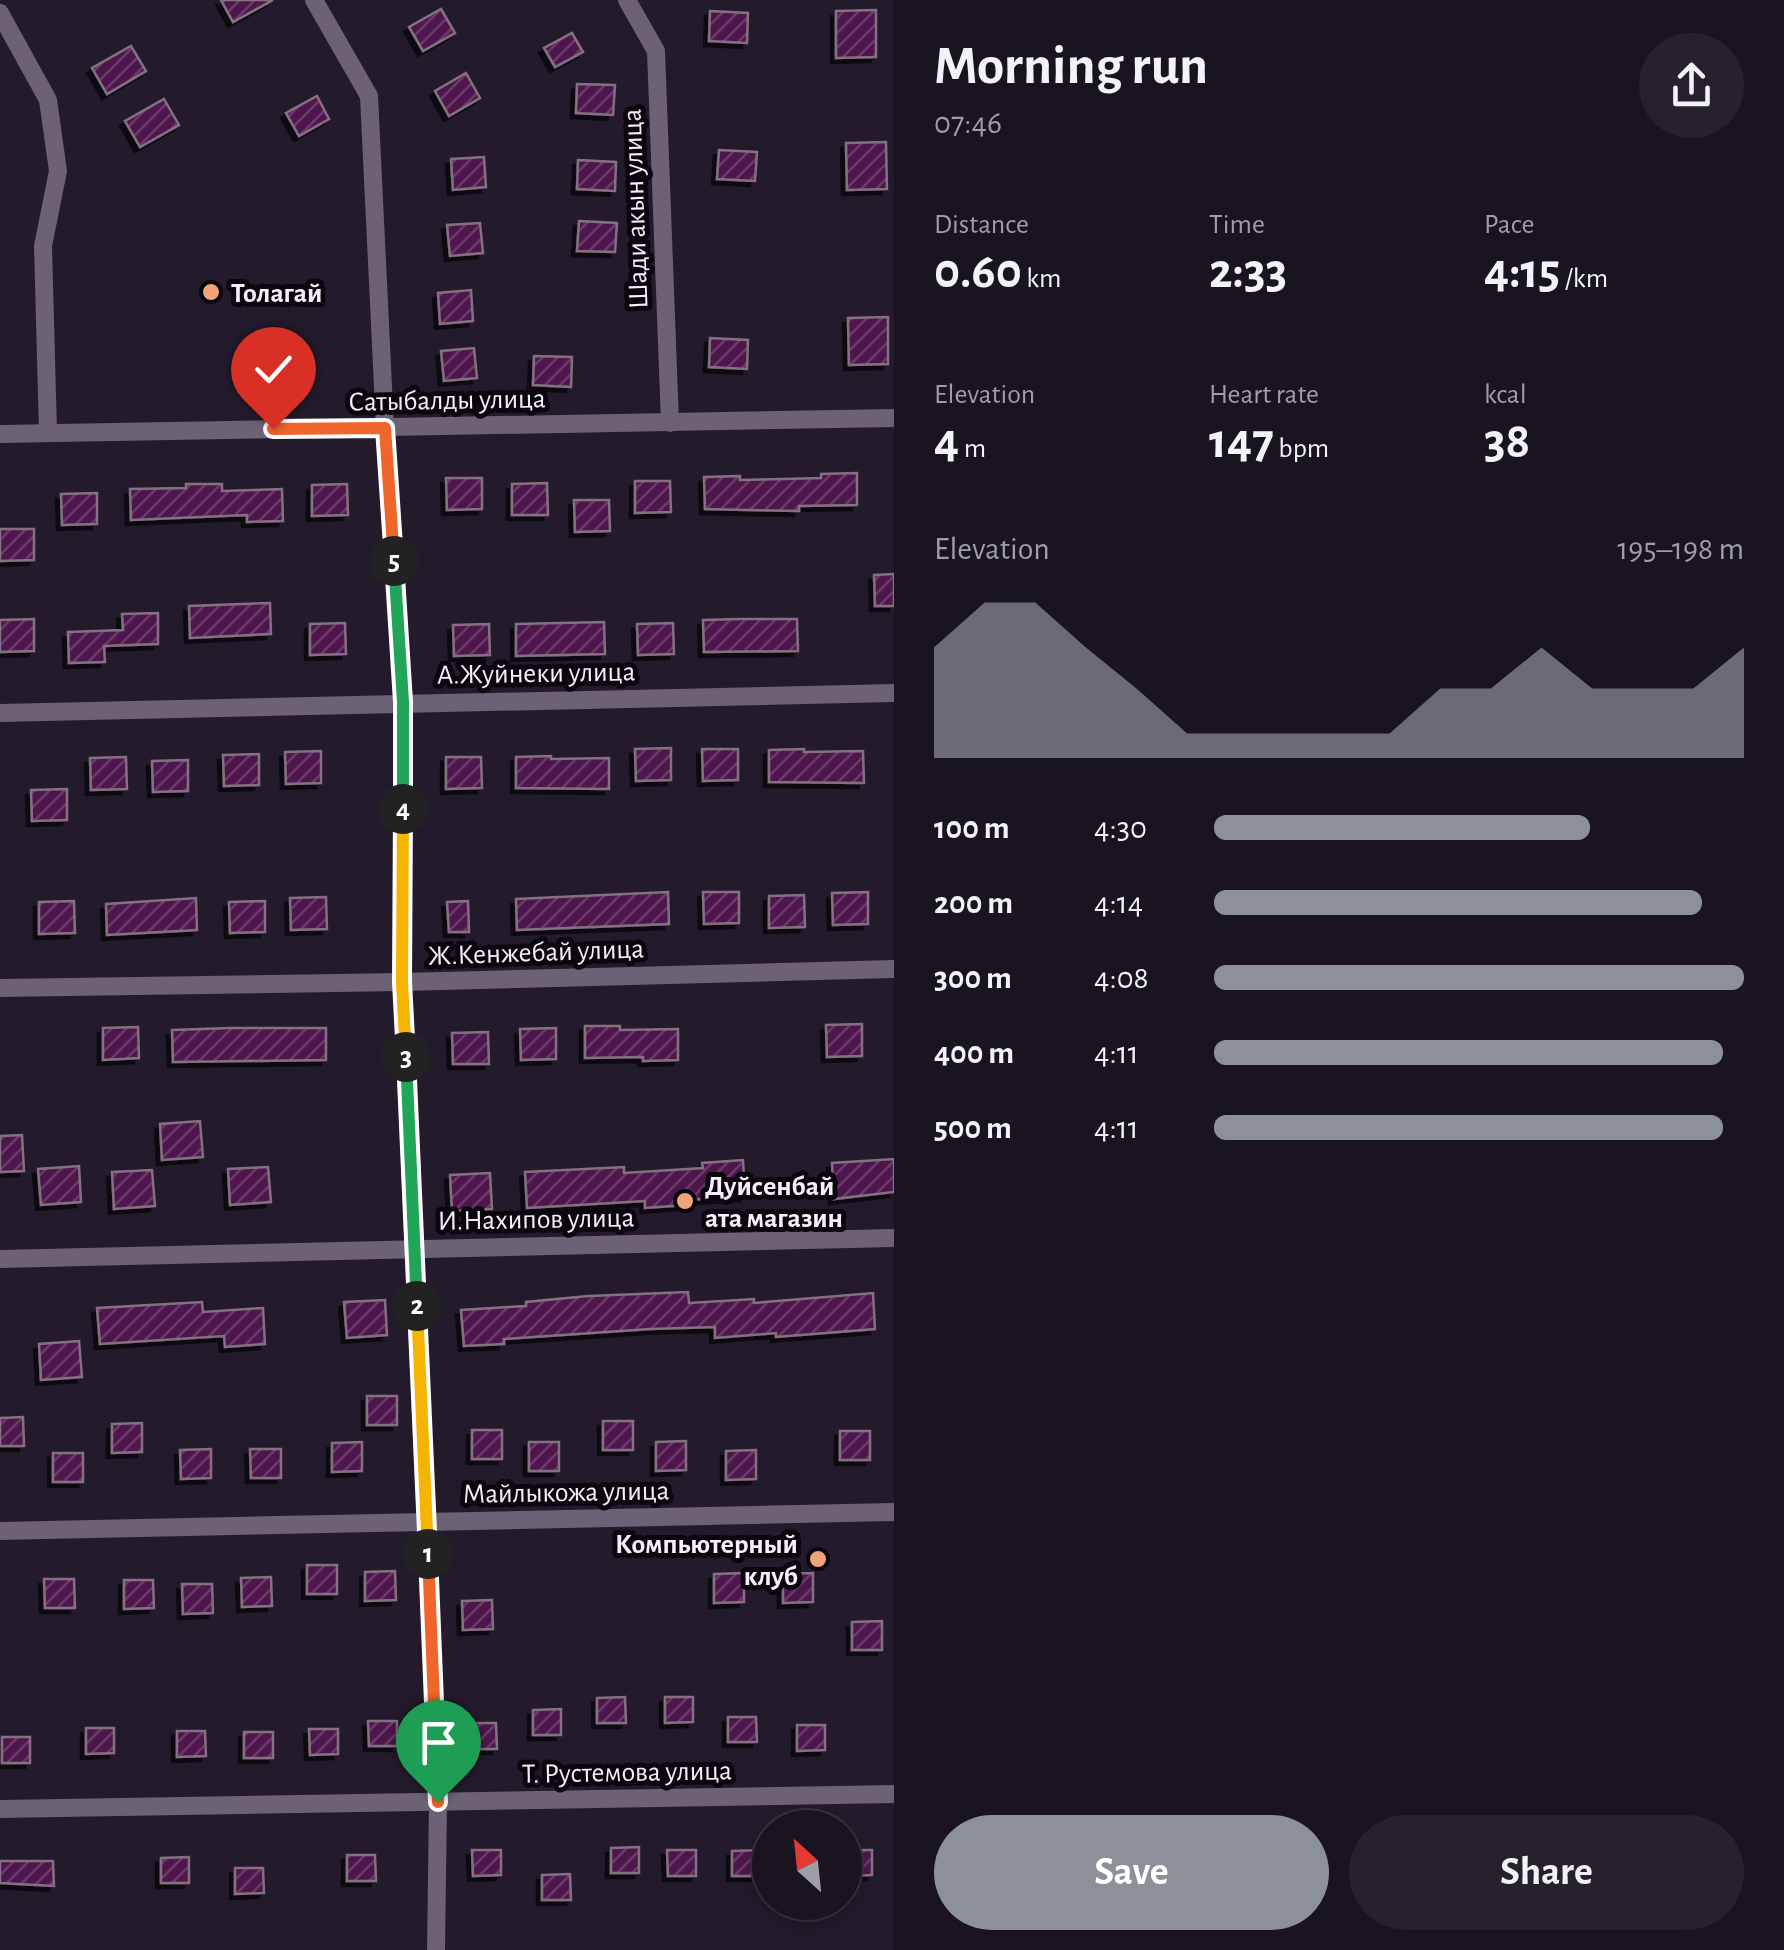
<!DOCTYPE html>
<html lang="en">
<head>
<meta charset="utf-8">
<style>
  body { margin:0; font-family:"Alegreya Sans",sans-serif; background:#27212d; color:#f1f3f6; height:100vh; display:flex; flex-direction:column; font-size:38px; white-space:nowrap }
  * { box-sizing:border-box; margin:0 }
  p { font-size:32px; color:#9f9ea5 }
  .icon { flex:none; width:55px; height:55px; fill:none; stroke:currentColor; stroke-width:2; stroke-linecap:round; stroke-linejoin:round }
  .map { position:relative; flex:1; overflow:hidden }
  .side { display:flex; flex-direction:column; background:#1a1420; width:890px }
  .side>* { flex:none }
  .needle { width:65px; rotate:333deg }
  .fabs { position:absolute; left:752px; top:1810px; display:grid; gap:20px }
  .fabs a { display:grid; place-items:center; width:110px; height:110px; border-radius:50%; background:#1a1420; box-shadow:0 5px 15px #0003,0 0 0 2px #38333e; font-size:50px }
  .pin { position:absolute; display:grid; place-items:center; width:85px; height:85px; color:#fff; margin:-102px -42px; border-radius:50% 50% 50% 0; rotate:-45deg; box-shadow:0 0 10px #0007 }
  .pin .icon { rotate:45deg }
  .km { position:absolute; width:50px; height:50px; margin:-25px; border-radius:50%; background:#222; color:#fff; font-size:28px; line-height:50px; text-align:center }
  .round { display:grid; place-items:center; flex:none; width:105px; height:105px; border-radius:52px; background:#27212d }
  .head { display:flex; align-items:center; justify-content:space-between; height:170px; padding:0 40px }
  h1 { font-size:55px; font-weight:600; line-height:75px }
  .metrics { display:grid; grid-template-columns:repeat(3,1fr); gap:15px; height:170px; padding:10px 40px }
  .metrics div { display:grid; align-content:center }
  .metrics b { font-size:50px; font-weight:600 }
  .metrics small { font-size:28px; font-weight:400 }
  .metrics p { font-size:28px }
  .chart { height:280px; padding:20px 40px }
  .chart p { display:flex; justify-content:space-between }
  .chart svg { width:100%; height:180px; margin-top:10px; fill:#8c9099; opacity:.7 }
  .primary-button { display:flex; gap:20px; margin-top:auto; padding:20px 40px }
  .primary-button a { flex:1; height:115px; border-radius:60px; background:#8c9099; color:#fff; font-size:40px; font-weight:600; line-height:115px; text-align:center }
  .primary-button a+a { background:#27212d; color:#f1f3f6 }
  ul { padding:0 40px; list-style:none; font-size:32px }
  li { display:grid; grid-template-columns:160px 120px 1fr; align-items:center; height:75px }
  li i { height:25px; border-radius:12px; background:#8c9099 }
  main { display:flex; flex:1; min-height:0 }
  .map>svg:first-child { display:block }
</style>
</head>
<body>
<main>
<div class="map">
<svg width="894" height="1950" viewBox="0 0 894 1950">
  <defs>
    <pattern id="building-hatch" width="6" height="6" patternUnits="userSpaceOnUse" patternTransform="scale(2.5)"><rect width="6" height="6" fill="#50194e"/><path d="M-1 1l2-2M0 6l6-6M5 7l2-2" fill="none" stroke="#6a3b68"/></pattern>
    <filter id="shadow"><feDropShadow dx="-5" dy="5" stdDeviation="0" flood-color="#0009"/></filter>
  </defs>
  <rect width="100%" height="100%" fill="#231a2b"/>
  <!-- building -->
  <g fill="url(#building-hatch)" stroke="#847081" stroke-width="2.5" filter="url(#shadow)">
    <path d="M221,0H273L233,22Z"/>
    <path d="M441,9L455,33L423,51L409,27Z"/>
    <path d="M876,10V57L836,58V11Z"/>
    <path d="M710,11L748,13L747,43L709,41Z"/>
    <path d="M572,33L583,52L555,67L544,48Z"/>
    <path d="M131,46L146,71L107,94L92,68Z"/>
    <path d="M466,73L480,98L449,116L435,91Z"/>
    <path d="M577,84L615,85L613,115L576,113Z"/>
    <path d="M317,96L329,119L299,136L286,113Z"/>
    <path d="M164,99L179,125L140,147L125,121Z"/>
    <path d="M886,142L887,189L847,190L846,143Z"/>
    <path d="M719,150L757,152L755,181L717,179Z"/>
    <path d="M484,157L486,187L453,190L451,159Z"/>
    <path d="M578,160L616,162L615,191L577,189Z"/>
    <path d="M579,221L617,223L615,252L577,251Z"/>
    <path d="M480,223L483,253L450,256L447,225Z"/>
    <path d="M471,290L473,321L440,324L438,293Z"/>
    <path d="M888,317V364L849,365L848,318Z"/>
    <path d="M710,338L748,340L747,369L709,367Z"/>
    <path d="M474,348L477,378L444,381L441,351Z"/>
    <path d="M534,356L572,357L571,387L533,385Z"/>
    <path d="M857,473V505L799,506V511L705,509L704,477L740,476V480L821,478V474Z"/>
    <path d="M446,478H482V509L447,510Z"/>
    <path d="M635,481H670L671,512L635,513Z"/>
    <path d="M547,483L548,515H512V484Z"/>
    <path d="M186,484H222V491L282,489L283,521L247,522V515L131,520L130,489L186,488Z"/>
    <path d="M347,484L348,515L312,516V485Z"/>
    <path d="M97,493V524L62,525L61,494Z"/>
    <path d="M574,500H609L610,531L575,532Z"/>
    <path d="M0,529H34V560L0,561Z"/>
    <path d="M894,574V606H875L874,575Z"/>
    <path d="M270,603L271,634L190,638L189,606Z"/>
    <path d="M158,613V644L104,646L105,662L69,663L68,632L123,630L122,614Z"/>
    <path d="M34,619V651L0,652V620Z"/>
    <path d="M739,619H797L798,651L704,652L703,620Z"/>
    <path d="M604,622L605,654L516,656V624Z"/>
    <path d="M345,623L346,654L310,655V624Z"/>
    <path d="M673,623L674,654L638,655L637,624Z"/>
    <path d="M489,624L490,655L454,656L453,625Z"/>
    <path d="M671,748V780L636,781L635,749Z"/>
    <path d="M702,749H738V780L703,781Z"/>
    <path d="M804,749V752L863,751L864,783L769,782V750Z"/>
    <path d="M321,751V783L286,784L285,752Z"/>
    <path d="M259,754V785L224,786L223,755Z"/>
    <path d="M551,756V759L609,758V789L516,788V757Z"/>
    <path d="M126,757L127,789L91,790L90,758Z"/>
    <path d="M446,757H481L482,788L446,789Z"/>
    <path d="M188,760V791L153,792L152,761Z"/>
    <path d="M67,789V820L32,821L31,790Z"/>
    <path d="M668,892L669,924L517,930L516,899Z"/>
    <path d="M703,892H739V923L704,924Z"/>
    <path d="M868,892V924L833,925L832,893Z"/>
    <path d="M804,895L805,927L769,928V896Z"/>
    <path d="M326,897L327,929L291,930L290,898Z"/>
    <path d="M196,898L197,930L107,935L106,904Z"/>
    <path d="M74,901L75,933L39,934V902Z"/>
    <path d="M265,901V932L230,933L229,902Z"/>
    <path d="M468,901L469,932H449L447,902Z"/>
    <path d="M862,1024V1056L827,1057L826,1025Z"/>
    <path d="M585,1026H620V1030L678,1029V1060L643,1061V1057L585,1058Z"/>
    <path d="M138,1027L139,1058L103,1060V1028Z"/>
    <path d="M230,1028H326V1060L173,1062L172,1030Z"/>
    <path d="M556,1028V1059L521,1060L520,1029Z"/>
    <path d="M488,1032L489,1064H453L452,1033Z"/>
    <path d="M200,1121L203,1157L162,1160L160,1124Z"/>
    <path d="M22,1135L24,1171L0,1172V1136Z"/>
    <path d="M894,1159V1192L834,1199L832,1163Z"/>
    <path d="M743,1160L745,1196L686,1200V1205L645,1208V1201L527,1208L525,1172L624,1167V1173L703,1168L702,1163Z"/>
    <path d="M79,1166L81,1202L41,1205L38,1169Z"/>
    <path d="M268,1167L271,1202L230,1205L228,1169Z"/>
    <path d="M152,1170L155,1206L114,1209L112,1172Z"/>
    <path d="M490,1173L492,1209L452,1211L450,1175Z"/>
    <path d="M688,1292L689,1303L754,1299V1303L873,1293L875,1329L776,1337V1333L715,1338V1327L650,1329L504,1339V1344L464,1346L461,1310L526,1306V1302L588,1296Z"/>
    <path d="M385,1300L387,1335L347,1338L344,1302Z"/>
    <path d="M202,1302L203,1312L263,1308L265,1344L225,1347L224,1336L100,1344L97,1308Z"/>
    <path d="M79,1341L82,1377L41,1380L39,1344Z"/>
    <rect x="367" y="1396" width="30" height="29"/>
    <path d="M23,1417L24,1446H0V1418Z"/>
    <rect x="603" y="1421" width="30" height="29"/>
    <path d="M142,1423V1452L112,1453V1424Z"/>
    <rect x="472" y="1430" width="30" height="29"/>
    <rect x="840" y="1431" width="30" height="29"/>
    <path d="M686,1441V1470L656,1471V1442Z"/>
    <path d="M362,1442V1471L332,1472V1443Z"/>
    <rect x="529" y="1442" width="30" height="29"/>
    <path d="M211,1449V1478L181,1479L180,1450Z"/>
    <path d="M250,1449H281V1478H251Z"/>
    <path d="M756,1450V1479L726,1480V1451Z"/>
    <rect x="53" y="1453" width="30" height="29"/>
    <rect x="307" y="1565" width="30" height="29"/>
    <path d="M395,1571L396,1600L365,1601V1572Z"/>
    <path d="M744,1573V1602L714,1603V1574Z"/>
    <path d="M813,1573V1602L783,1603V1574Z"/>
    <path d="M271,1577L272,1606L242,1607L241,1578Z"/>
    <path d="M44,1579H74L75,1608H45Z"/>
    <path d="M124,1580H153L154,1608L124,1609Z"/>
    <path d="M182,1584H212L213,1613L183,1614Z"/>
    <path d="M492,1600L493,1629L463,1630L462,1601Z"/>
    <path d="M882,1621V1650H852V1622Z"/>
    <path d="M625,1697L626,1723H597V1698Z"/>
    <path d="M665,1697H693V1722L665,1723Z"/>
    <path d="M561,1709V1735H533V1710Z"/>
    <path d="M728,1717H756L757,1742H728Z"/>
    <path d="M368,1721H397V1746H369Z"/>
    <path d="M468,1723H496L497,1749H468Z"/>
    <path d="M797,1725H825V1750L797,1751Z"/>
    <path d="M86,1728H114V1753L86,1754Z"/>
    <path d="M309,1729H338V1754L310,1755Z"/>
    <path d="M177,1731H205L206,1756L177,1757Z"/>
    <rect x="244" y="1732" width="29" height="26"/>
    <rect x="2" y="1737" width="28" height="26"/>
    <path d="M639,1847V1873H611V1848Z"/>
    <path d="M472,1850H501V1875L473,1876Z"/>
    <path d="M667,1850H696V1876H668Z"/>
    <path d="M760,1850L761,1876H732V1851Z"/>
    <path d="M845,1850H872V1875L845,1876Z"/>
    <path d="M347,1855H375L376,1881H347Z"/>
    <path d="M189,1857V1883H161V1858Z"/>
    <path d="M0,1861H53L54,1886L0,1883Z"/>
    <path d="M235,1868H263L264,1893L235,1894Z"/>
    <path d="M570,1874L571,1900H542V1875Z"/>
  </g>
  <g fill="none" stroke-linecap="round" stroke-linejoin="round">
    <!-- minor -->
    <g stroke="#6c6175" stroke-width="18">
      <path d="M314,0L369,96L385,428L403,702L402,982L438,1802L436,1950"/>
      <path d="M627,0L656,51L670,423"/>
      <path d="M0,13L48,100L58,171L43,246L48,432"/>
      <path d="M0,434L894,418"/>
      <path d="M0,713L894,693"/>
      <path d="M0,988L402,982L894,969"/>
      <path d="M0,1259L894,1238"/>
      <path d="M0,1531L894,1512"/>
      <path d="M0,1809L894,1794"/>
    </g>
  </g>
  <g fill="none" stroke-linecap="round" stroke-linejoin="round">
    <defs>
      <path id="split-1" d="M428,1554L438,1802"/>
      <path id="split-2" d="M417,1306L428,1554"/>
      <path id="split-3" d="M406,1057L417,1306"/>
      <path id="split-4" d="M403,809L402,982L406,1057"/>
      <path id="split-5" d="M394,561L403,702V809"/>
      <path id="split-6" d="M273,429L385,428L394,561"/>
    </defs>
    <!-- split-1 casing -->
    <use href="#split-1" stroke="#fff" stroke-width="20"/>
    <!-- split-2 casing -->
    <use href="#split-2" stroke="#fff" stroke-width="20"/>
    <!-- split-3 casing -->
    <use href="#split-3" stroke="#fff" stroke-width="20"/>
    <!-- split-4 casing -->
    <use href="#split-4" stroke="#fff" stroke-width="20"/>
    <!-- split-5 casing -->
    <use href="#split-5" stroke="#fff" stroke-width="20"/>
    <!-- split-6 casing -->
    <use href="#split-6" stroke="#fff" stroke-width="20"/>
    <!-- split-1 -->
    <use href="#split-1" stroke="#f0652b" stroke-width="12"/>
    <!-- split-2 -->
    <use href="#split-2" stroke="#f5b400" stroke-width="12"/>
    <!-- split-3 -->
    <use href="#split-3" stroke="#22a559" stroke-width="12"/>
    <!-- split-4 -->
    <use href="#split-4" stroke="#f5b400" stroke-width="12"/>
    <!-- split-5 -->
    <use href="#split-5" stroke="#22a559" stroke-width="12"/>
    <!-- split-6 -->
    <use href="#split-6" stroke="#f0652b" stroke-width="12"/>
  </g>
  <!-- markers -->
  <g fill="#f0a27b" stroke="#0a070e" stroke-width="4">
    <circle cx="211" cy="292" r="10"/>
    <circle cx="685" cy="1201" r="10"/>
    <circle cx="818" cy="1559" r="10"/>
  </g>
  <g text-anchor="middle" stroke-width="10" stroke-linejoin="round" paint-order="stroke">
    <!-- street labels -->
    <g font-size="28" fill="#f6effb" stroke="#0a070e">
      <text transform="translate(634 209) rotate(-92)" y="10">Шади акын улица</text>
      <text transform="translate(447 399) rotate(-1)" y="10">Сатыбалды улица</text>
      <text transform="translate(536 672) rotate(-1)" y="10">А.Жуйнеки улица</text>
      <text transform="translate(536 951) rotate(-2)" y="10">Ж.Кенжебай улица</text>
      <text transform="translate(536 1218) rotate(-1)" y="10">И.Нахипов улица</text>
      <text transform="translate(566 1491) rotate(-1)" y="10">Майлыкожа улица</text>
      <text transform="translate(627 1771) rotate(-1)" y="10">Т. Рустемова улица</text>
    </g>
    <!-- poi labels -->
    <g font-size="28" font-weight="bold" fill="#f6effb" stroke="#0a070e" text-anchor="start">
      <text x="231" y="302">Толагай</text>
      <text x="705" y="1195">Дуйсенбай<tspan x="705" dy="32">ата магазин</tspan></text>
      <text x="798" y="1553" text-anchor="end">Компьютерный<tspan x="798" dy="32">клуб</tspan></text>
    </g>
  </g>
</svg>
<div class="fabs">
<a><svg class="needle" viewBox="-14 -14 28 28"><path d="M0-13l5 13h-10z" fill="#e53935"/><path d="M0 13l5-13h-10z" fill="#9f9ea5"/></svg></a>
</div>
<div class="pin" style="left:438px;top:1802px;background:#1e9e55"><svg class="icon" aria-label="arrive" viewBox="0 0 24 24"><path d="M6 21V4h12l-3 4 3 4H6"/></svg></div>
<div class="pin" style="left:273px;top:429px;background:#d93025"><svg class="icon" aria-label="check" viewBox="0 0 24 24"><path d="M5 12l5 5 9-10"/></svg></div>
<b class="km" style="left:428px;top:1554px">1</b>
<b class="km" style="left:417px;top:1306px">2</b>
<b class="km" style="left:406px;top:1057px">3</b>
<b class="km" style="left:403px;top:809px">4</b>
<b class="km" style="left:394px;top:561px">5</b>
</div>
<section class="side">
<div class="head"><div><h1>Morning run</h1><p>07:46</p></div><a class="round"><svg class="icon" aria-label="share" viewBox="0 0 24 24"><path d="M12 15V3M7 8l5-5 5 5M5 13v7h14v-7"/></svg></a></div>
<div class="metrics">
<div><p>Distance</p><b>0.60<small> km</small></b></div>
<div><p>Time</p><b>2:33</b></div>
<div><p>Pace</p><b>4:15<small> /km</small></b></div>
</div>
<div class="metrics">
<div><p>Elevation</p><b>4<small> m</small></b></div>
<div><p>Heart rate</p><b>147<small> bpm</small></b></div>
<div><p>kcal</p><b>38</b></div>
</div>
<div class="chart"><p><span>Elevation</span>195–198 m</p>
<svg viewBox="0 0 160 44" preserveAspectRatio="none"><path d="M0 44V17L10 6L20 6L30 17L40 27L50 38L60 38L70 38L80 38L90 38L100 27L110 27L120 17L130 27L140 27L150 27L160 17V44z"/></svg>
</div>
<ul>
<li><b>100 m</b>4:30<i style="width:71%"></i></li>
<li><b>200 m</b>4:14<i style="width:92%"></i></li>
<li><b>300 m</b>4:08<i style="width:100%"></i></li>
<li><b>400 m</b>4:11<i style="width:96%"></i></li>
<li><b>500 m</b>4:11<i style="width:96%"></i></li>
</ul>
<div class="primary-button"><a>Save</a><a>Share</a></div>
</section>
</main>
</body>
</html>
